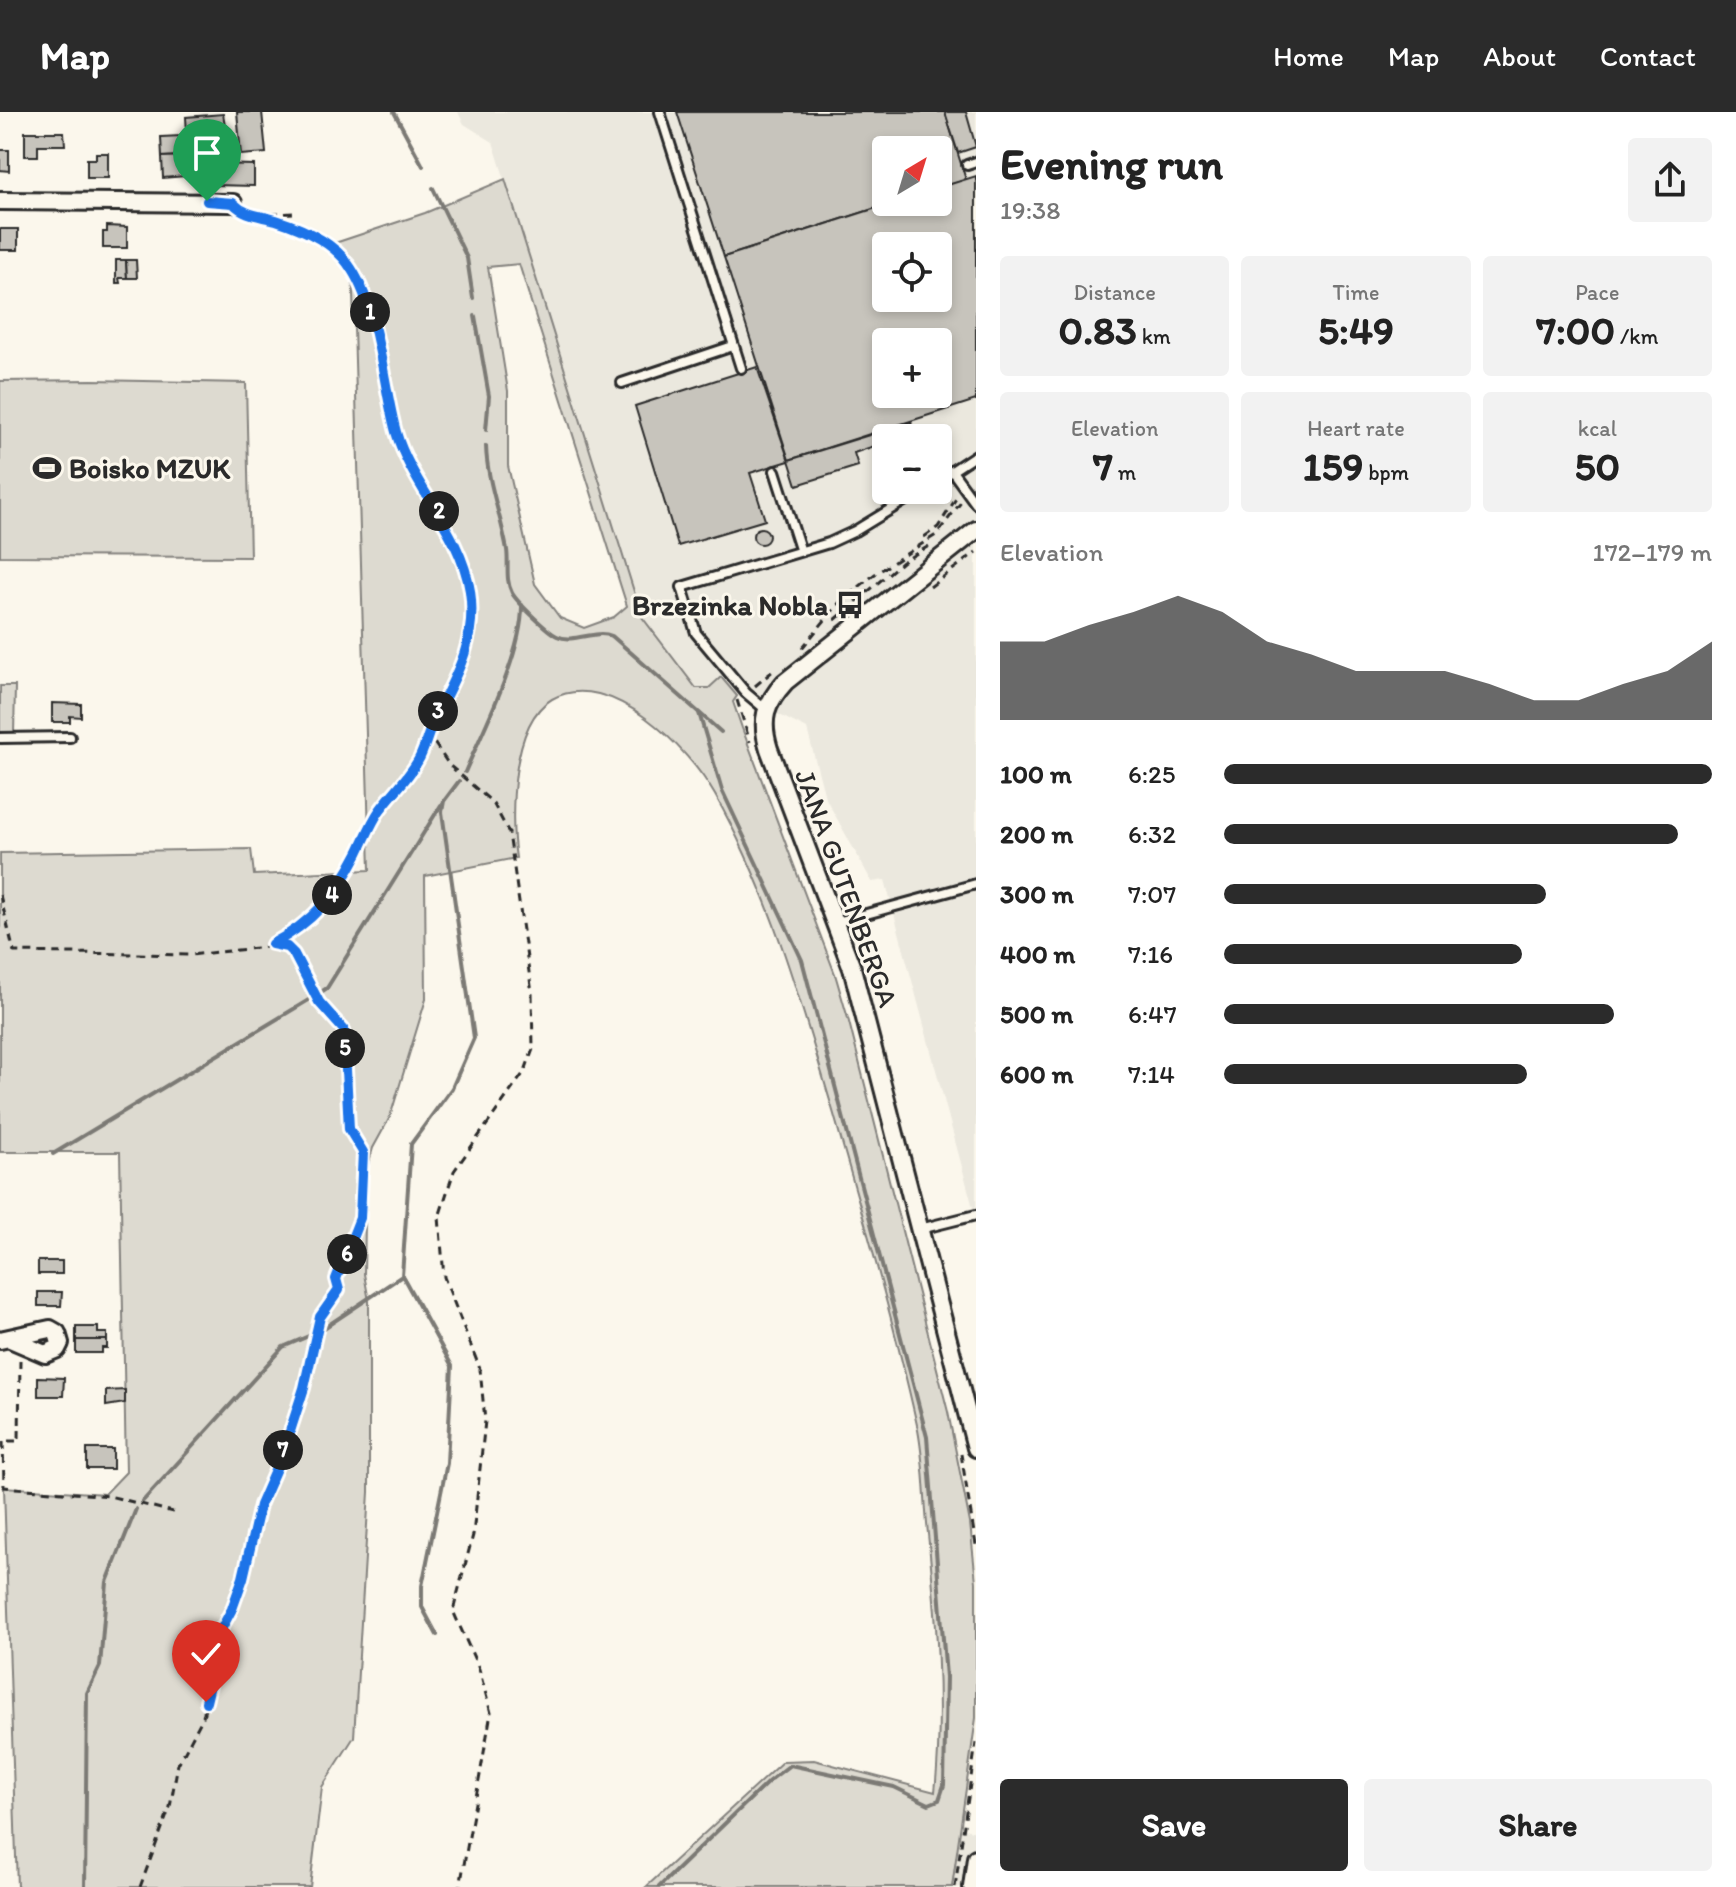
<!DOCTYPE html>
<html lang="en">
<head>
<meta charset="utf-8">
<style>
  body { margin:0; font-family:Itim,sans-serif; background:#f2f2f2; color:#222; height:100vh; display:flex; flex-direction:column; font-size:30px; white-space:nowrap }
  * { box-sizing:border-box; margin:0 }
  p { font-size:26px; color:#767676 }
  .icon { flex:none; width:44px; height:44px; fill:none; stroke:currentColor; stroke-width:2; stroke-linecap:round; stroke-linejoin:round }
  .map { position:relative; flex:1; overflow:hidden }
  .sheet { display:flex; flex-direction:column; background:#fff; width:760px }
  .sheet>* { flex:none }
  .needle { width:52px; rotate:38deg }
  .buttons { position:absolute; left:872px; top:24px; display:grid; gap:16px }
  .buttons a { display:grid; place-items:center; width:80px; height:80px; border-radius:8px; background:#fff; box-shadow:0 4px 12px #0003; font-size:40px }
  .pin { position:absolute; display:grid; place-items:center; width:68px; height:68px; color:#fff; margin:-82px -34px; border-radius:50% 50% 50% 0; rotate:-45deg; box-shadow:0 0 8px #0007 }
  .pin .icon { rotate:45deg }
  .km { position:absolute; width:40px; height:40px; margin:-20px; border-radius:50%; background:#222; color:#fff; font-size:22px; line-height:40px; text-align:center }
  .round { display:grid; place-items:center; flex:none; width:84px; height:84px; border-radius:8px; background:#f2f2f2 }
  .summary { display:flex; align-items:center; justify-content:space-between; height:136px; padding:0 24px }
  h1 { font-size:44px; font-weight:700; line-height:60px }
  .stats { display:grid; grid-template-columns:repeat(3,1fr); gap:12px; height:136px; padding:8px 24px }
  .stats div { display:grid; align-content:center; border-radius:8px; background:#f2f2f2; text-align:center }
  .stats b { font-size:40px; font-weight:700 }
  .stats small { font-size:22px; font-weight:400 }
  .stats p { font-size:22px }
  .chart { height:224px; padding:16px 24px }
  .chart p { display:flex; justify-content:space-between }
  .chart svg { width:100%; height:144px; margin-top:8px; fill:#2b2b2b; opacity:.7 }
  .cta { display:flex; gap:16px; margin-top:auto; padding:16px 24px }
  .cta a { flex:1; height:92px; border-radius:8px; background:#2b2b2b; color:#fff; font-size:32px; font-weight:700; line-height:92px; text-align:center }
  .cta a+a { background:#f2f2f2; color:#222 }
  ul { padding:0 24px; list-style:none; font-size:26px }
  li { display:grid; grid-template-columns:128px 96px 1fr; align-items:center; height:60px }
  li i { height:20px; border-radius:10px; background:#2b2b2b }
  header { display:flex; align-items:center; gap:48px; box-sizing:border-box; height:112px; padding:0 40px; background:#2b2b2b; color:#fff }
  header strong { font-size:38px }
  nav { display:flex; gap:44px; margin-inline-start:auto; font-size:28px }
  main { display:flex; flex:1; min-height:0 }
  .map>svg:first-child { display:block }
</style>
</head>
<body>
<header>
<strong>Map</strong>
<nav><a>Home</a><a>Map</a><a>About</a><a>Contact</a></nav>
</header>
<main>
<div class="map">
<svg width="976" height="1775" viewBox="0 0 976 1775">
  <rect width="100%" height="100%" fill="#fbf7ec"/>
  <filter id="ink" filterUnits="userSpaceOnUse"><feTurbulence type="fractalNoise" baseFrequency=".0125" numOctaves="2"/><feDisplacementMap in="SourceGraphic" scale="16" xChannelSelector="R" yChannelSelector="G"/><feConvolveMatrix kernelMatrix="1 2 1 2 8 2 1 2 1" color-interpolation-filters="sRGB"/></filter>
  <g filter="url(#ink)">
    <!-- built -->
    <g fill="#ebe8de" fill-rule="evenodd">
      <path d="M458,0H976V1107L885,768L872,770L825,685L807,617L762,594L722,565L709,576H696L642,505L493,30L464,12ZM886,38H938V90H886ZM886,134H938V186H886ZM886,230H938V282H886ZM886,326H938V378H886Z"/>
      <path d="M961,1716L976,1720V1775H952Z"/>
    </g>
    <!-- green -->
    <g fill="#dddad0" stroke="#84827e" stroke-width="2" fill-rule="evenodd">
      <path d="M505,67L642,505L696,576H709L721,565L737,584L733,590L742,616L835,862L849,910L948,1300L970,1411L976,1470V1606L952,1775H646L783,1649L814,1648L935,1680C944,1592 936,1500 927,1412C924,1380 924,1345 917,1313C894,1210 864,1108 835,1006C803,897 771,782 715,683C689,637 610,555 552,587C510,611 510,707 516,746L425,764L426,887L390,1005L373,1036L366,1060L364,1162L369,1189V1380L354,1625L322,1675L310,1775H17L4,1375L105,1382L126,1360L120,1040H0V741L251,737L254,763L370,758L352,147L335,131L425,101ZM519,152L627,494L614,505L584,516L560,506L535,472L508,354V279L488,155Z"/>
      <path d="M92,268L246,271L250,445L0,444V269Z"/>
      <path d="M0,574H15L14,623L0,624Z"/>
    </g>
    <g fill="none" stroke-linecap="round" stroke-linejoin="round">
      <!-- stream -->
      <g stroke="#7b7a75" stroke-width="4">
        <path d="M394,0L423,54"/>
        <path d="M433,76L467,146L473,186"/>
        <path d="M475,204L489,284L486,318"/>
        <path d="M486,334C487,370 501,403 507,438C509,452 505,468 512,481C517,490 548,520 557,524C574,532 594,517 612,524L721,620"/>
        <path d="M465,660C484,616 523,540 522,493"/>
        <path d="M318,882L327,876L441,693"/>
        <path d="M53,1042L312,886"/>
        <path d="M403,1165L452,1254L447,1351L422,1474V1495L437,1523"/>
        <path d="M143,1389L283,1235L318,1220L402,1164L411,1032L452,976L474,926L442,700L444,689L459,669"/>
        <path d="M85,1775L87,1581L100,1554L107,1470L136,1397"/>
        <path d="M659,1775L769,1669L790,1653L894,1675L929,1692L939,1688L944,1673L946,1565L927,1325L802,848L722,678L699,601"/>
      </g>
    </g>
    <!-- building -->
    <g fill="#c7c4bc" stroke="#2b2b2b" stroke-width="2" fill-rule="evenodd">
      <path d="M237,0H262L266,41L241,43Z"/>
      <path d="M677,0H945L966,68L938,76V38H886V90H895L724,145Z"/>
      <path d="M945,0H966L976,35L958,41Z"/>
      <path d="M223,2L226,18L187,21L186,5Z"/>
      <path d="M25,20H64L65,33H38V44H25Z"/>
      <path d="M181,24L182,44L162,45L161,25Z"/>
      <path d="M0,38H9V59L0,58Z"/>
      <path d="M96,41H108V66H87V47H96Z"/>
      <path d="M188,44L185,64L163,66L162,45Z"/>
      <path d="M215,52L254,53V74L214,73Z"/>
      <path d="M976,64V288L789,348L724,145L895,90H938V76ZM886,134H938V186H886ZM886,230H938V282H886Z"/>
      <path d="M107,114L127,115V136H103V120H107Z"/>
      <rect x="0" y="117" width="18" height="21"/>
      <path d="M116,148H126L127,166H119L120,171H116Z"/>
      <path d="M126,148H136L137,166H127Z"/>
      <path d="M757,255L789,349L750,361L765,408L678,434L635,294Z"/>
      <path d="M911,310L914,321L886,326V330L854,341L858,354L797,373L789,348Z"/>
      <circle cx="761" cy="424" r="8"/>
      <path d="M52,591L81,592V605L70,604V610H52Z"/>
      <rect x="38" y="1149" width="24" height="13"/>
      <path d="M38,1180H62L61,1194H38Z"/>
      <path d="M76,1215H98V1221H107V1228H76Z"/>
      <path d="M76,1228H107V1236H102V1241H76Z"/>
      <path d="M38,1265L64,1266L63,1284H38Z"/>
      <path d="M125,1278V1291L106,1294V1279Z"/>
      <rect x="87" y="1337" width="26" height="20"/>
    </g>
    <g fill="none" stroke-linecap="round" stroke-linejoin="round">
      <defs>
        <g id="service">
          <path d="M660,0L741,256"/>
          <path d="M967,53L976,50"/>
          <path d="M622,271L733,234"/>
          <path d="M775,359L800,437"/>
          <path d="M952,359L976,392"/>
          <path d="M938,368L976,343"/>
          <path d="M765,597L746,581L696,521L682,475L829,431L855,419L922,378"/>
          <path d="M0,626L70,625"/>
          <path d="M837,810L976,772"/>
          <path d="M920,1117L976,1103"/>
        </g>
        <g id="minor">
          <path d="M0,89L233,91"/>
          <path d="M976,418L785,570C765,592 760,608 769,637L852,856L976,1336"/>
          <path d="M0,1228L50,1217L57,1221L60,1231L57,1237L45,1242L10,1227"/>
          <path d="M972,1775L976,1746"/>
        </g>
      </defs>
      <!-- service casing -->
      <use href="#service" stroke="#2b2b2b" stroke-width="14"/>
      <!-- minor casing -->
      <use href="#minor" stroke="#2b2b2b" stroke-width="22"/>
      <!-- path -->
      <g stroke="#2b2b2b" stroke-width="3" stroke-dasharray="8 6" stroke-linecap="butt">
        <path d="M244,102L288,112L330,134L349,153L364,182L398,325L436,394L470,478V510L463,552L434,607L433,629L449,653L493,691L509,721L532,881L533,937L525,959L454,1059L439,1105L444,1165L480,1257L485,1309L473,1423L453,1499L479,1557L491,1601L460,1775"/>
        <path d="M257,103L293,101"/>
        <path d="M924,425L938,415L957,385"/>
        <path d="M930,475L976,440"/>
        <path d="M835,508L902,450L929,434"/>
        <path d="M802,536L840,490L875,462L936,423L962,389"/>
        <path d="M755,574L774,558"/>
        <path d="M737,588L750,630"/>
        <path d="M0,783L14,840L190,843L266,835L300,818L318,801L344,766L379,699L419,646L430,620"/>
        <path d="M843,787L858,792"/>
        <path d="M859,832L861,824L872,812"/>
        <path d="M20,1248L19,1329H3L4,1375L109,1384L173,1400"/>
        <path d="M961,1342L976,1433"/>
        <path d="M140,1775L170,1695L178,1652L203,1605L210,1573V1538L232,1497L243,1466L260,1393L284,1338L304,1276L320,1205L337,1181L336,1167L360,1106L363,1040L349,1017L344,918L319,890L294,842L287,835L272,832"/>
        <path d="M955,1775L976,1631"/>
      </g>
      <!-- service -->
      <use href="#service" stroke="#fbf7ec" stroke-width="8"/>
      <!-- minor -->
      <use href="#minor" stroke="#fbf7ec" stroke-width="16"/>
    </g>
  </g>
  <g fill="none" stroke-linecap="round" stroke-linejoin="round" filter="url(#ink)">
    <defs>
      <path id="route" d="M206,1590L210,1573V1538L232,1497L243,1466L260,1393L284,1338L304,1276L320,1205L339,1178L336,1167L360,1106L363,1040L349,1017L344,918L319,890L294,842L287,835L272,832C312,811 337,782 358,741C365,727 371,711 380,698C393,680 410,665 420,645C427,630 430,614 438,599C458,561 477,526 470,479C461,420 411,373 396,320C382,269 379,194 348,152C332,129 301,116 276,108C258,103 246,104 233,91L207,89"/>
    </defs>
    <!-- route casing -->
    <use href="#route" stroke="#fff" stroke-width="16"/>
    <!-- route -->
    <use href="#route" stroke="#1a73e8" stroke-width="10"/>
  </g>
  <!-- icons -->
  <defs>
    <symbol id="stadium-bare" viewBox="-9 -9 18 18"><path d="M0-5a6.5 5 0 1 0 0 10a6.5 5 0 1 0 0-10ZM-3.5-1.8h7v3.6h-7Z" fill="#2b2b2b" stroke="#fbf7ec" stroke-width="2.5" paint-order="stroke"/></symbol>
    <symbol id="bus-bare" viewBox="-9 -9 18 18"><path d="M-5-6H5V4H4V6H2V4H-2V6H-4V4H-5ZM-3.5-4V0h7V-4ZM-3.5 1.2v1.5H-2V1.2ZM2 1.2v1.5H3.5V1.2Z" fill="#2b2b2b" stroke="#fbf7ec" stroke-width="2.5" paint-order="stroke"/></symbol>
  </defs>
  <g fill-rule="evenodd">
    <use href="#stadium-bare" x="27" y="336" width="40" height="40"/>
    <use href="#bus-bare" x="830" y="473" width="40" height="40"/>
  </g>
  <g text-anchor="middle" stroke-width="6" stroke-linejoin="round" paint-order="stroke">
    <!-- poi labels -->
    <g font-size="28" font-weight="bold" fill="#2b2b2b" stroke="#fbf7ec" text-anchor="start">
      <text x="69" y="366">Boisko MZUK</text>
      <text x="828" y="503" text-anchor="end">Brzezinka Nobla</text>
    </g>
    <!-- street labels -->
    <g font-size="28" fill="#2b2b2b" stroke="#fbf7ec">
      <text transform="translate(847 776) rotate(70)" y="10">JANA GUTENBERGA</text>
    </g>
  </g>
</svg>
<div class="buttons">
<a><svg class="needle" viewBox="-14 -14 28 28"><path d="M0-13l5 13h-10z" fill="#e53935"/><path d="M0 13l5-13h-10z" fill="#767676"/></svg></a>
<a><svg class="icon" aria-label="locate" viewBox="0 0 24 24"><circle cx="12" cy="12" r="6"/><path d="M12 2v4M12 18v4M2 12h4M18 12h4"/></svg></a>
<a>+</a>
<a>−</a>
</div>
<div class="pin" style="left:207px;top:89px;background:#1e9e55"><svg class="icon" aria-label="arrive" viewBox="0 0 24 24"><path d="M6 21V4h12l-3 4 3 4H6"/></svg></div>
<div class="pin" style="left:206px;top:1590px;background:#d93025"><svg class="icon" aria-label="check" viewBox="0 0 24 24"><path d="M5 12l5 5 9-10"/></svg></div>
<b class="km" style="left:370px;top:200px">1</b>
<b class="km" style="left:439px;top:399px">2</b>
<b class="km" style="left:438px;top:599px">3</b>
<b class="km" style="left:332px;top:783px">4</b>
<b class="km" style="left:345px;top:936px">5</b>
<b class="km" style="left:347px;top:1142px">6</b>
<b class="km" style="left:283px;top:1338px">7</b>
</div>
<section class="sheet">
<div class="summary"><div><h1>Evening run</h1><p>19:38</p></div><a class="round"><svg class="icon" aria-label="share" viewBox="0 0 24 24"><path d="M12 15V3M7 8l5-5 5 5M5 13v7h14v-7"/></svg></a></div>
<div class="stats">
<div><p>Distance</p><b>0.83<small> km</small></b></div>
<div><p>Time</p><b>5:49</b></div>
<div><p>Pace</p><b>7:00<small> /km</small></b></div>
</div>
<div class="stats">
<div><p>Elevation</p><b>7<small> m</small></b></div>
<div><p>Heart rate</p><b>159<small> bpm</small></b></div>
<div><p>kcal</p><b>50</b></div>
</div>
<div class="chart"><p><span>Elevation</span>172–179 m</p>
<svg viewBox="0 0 160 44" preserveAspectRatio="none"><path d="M0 44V20L10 20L20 15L30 11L40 6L50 11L60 20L70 24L80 29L90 29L100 29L110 33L120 38L130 38L140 33L150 29L160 20V44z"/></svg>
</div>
<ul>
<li><b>100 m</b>6:25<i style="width:100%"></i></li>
<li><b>200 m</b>6:32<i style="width:93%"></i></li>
<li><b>300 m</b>7:07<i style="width:66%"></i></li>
<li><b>400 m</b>7:16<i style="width:61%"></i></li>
<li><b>500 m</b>6:47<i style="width:80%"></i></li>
<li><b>600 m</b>7:14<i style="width:62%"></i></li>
</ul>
<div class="cta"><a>Save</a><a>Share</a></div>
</section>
</main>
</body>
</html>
